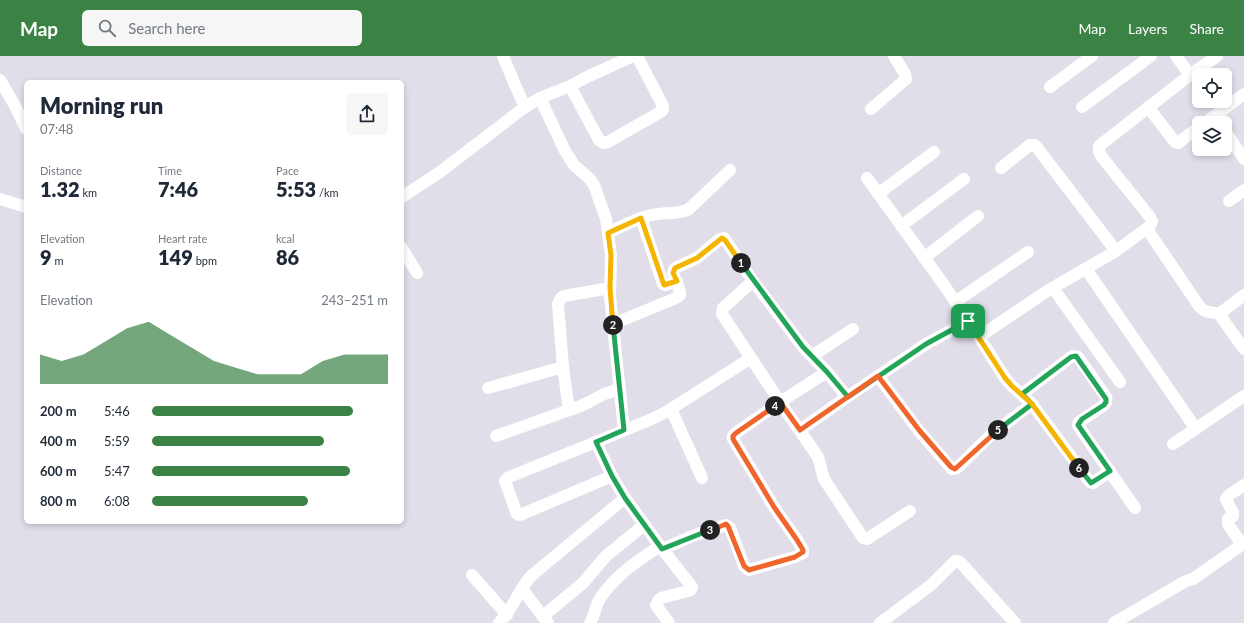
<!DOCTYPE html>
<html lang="en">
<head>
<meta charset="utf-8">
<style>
  body { margin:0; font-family:Lato,sans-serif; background:#f6f6f7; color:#1f2937; height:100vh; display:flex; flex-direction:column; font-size:15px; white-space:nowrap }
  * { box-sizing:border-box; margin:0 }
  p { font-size:13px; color:#747a83 }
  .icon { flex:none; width:22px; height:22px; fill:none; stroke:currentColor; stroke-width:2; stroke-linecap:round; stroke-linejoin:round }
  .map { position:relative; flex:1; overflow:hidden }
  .details { position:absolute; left:24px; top:24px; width:380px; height:444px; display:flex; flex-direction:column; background:#fff; border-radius:6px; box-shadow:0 2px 6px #0003 }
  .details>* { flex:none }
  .controls { position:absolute; left:1192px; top:12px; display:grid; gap:8px }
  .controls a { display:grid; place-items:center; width:40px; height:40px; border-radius:6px; background:#fff; box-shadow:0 2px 6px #0003; font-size:20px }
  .pin { position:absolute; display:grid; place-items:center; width:34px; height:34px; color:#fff; margin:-17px; border-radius:8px; box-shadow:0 2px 6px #0006 }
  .km { position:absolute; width:20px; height:20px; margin:-10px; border-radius:50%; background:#222; color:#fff; font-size:11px; line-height:20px; text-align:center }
  .round { display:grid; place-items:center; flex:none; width:42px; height:42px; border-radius:6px; background:#f6f6f7 }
  .overview { display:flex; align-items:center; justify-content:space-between; height:68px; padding:0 16px }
  h1 { font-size:22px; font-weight:800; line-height:30px }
  .figures { display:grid; grid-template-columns:repeat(3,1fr); gap:6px; height:68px; padding:4px 16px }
  .figures div { display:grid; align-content:center }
  .figures b { font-size:20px; font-weight:800 }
  .figures small { font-size:11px; font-weight:400 }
  .figures p { font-size:11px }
  .chart { height:112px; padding:8px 16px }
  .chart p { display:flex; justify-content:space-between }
  .chart svg { width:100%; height:72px; margin-top:4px; fill:#3b8245; opacity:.7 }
  ul { padding:0 16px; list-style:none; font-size:13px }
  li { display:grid; grid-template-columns:64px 48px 1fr; align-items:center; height:30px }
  li i { height:10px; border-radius:5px; background:#3b8245 }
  header { display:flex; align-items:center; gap:24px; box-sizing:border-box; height:56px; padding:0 20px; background:#3b8245; color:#fff }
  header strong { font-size:19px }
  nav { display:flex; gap:22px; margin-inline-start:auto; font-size:14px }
  .search { width:280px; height:36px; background:#f6f6f7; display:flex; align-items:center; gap:10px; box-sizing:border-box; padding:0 14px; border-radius:6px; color:#747a83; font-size:15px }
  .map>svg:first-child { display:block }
</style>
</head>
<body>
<header>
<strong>Map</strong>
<div class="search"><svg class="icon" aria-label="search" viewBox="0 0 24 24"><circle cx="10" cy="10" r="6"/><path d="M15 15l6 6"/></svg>Search here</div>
<nav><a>Map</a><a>Layers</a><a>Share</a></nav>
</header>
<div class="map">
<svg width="1244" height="567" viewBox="0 0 1244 567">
  <rect width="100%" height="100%" fill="#e1deea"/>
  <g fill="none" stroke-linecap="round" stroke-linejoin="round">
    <!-- minor -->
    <g stroke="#fff" stroke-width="12">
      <path d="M503,0L515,29L525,51"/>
      <path d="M1176,0L1190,19L1217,0"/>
      <path d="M0,24L15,50L26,73"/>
      <path d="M570,30L599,84L604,87L608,86L662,55L663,53V50L637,0"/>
      <path d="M1050,31L1092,0"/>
      <path d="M540,42L565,95L574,109L590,123L594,129L606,163L611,199L610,240L624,374"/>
      <path d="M1082,51L1151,0"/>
      <path d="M1148,51L1175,86L1178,87L1199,71"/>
      <path d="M871,53L906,23L905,18L894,0"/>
      <path d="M1205,67L1244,38"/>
      <path d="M1225,75L1244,103"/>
      <path d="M1001,112L1030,89H1035L1116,195"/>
      <path d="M867,122L944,229L979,281"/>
      <path d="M878,138L934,96"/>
      <path d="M402,141L440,116L525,51L540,42L570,30L589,20L633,0"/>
      <path d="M0,143L26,151"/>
      <path d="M1229,145L1244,134"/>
      <path d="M641,162L663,228L665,229L677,225"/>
      <path d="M901,170L964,123"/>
      <path d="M1147,173L1199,250C1206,258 1210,255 1219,258L1244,293"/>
      <path d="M608,177C622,170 637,162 652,159C664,156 679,159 689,153L730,114"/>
      <path d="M402,192L417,217"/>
      <path d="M924,202L978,160"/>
      <path d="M1086,213L1196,373"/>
      <path d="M1053,232L1120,326"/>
      <path d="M955,246L1028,196"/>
      <path d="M1219,258L1244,239"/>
      <path d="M613,268L676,242L680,239V236L673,217L675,212L697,202L720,183L724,182L753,225L803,291L827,316L780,346L722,258L723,252L753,225"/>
      <path d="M812,300L853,273"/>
      <path d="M827,316L847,341L926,288L968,265"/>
      <path d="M878,320L919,375L952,413L957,412L993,377L1032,348"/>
      <path d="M488,332L563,311"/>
      <path d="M1022,338L1071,301L1073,300L1078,301L1106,341C1107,344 1107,346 1104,349L1079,366L1078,369L1079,371L1135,452"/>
      <path d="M671,353L702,422"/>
      <path d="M569,354L563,311L558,248L561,242L564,240L610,232"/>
      <path d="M800,374L847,341"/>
      <path d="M496,380L578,351L587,347L604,338L620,333"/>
      <path d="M596,386L652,363L666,356L751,302"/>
      <path d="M1173,388L1244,340"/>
      <path d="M1110,415L1093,427L1090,426L1032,348L1012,330L1005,322L979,281L1047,235L1116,195L1150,170L1152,165L1150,161L1101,100L1099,95V90L1190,19"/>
      <path d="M612,420L596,386L509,421L505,425L517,458L520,459L612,420L625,442L660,490L692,531L691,534L688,535L661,542L658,545L656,549L669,567"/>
      <path d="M1244,429L1229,439L1226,443L1233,457V460L1228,463V468L1241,487L1244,488"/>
      <path d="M662,493L695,479L726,469L730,472L744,510L749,514L795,501L803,497V494L797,484L774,451L733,383V380L736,377L780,346L818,401L824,423L863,482L867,483L910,455"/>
      <path d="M472,519L507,559"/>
      <path d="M522,533L548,567"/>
      <path d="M543,560L583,527L606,500L644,469"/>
      <path d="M499,567C513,553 518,535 531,520L625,442"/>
      <path d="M590,567C595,560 595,551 599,544C614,520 637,505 660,490"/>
      <path d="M880,567L931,529L955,505H957L960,506L1015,567"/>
      <path d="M1114,567L1186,525L1193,523L1243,488"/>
    </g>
  </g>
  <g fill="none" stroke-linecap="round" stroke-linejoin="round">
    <defs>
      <path id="split-1" d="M741,207L803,291L827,316L848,341L926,288L968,265"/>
      <path id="split-2" d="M613,269L610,232L611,199L608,177L641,162L664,229L677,225L673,217L675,212L697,202L722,182L725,184L741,207"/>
      <path id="split-3" d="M613,269L624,374L596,386L612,420L625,442L662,493L710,474"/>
      <path id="split-4" d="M710,474L724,469L726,468L728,470L744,510L749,514L795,501L803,496V494L797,484L774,451L733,383V380L736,377L775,350"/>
      <path id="split-5" d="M775,350L780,346L800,374L878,320L919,374L951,411L955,413L998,374"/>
      <path id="split-6" d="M998,374L1032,348L1022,338L1071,301L1076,300L1106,343V346L1104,349L1082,363L1078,369L1110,415L1091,427L1079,412"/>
      <path id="split-7" d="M968,265L1005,322L1012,330L1032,348L1079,412"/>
    </defs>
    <!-- split-1 casing -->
    <use href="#split-1" stroke="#fff" stroke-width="8"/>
    <!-- split-2 casing -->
    <use href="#split-2" stroke="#fff" stroke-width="8"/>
    <!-- split-3 casing -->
    <use href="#split-3" stroke="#fff" stroke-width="8"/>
    <!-- split-4 casing -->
    <use href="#split-4" stroke="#fff" stroke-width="8"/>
    <!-- split-5 casing -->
    <use href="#split-5" stroke="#fff" stroke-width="8"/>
    <!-- split-6 casing -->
    <use href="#split-6" stroke="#fff" stroke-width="8"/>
    <!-- split-7 casing -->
    <use href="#split-7" stroke="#fff" stroke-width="8"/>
    <!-- split-1 -->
    <use href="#split-1" stroke="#22a559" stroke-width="5"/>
    <!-- split-2 -->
    <use href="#split-2" stroke="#f5b400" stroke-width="5"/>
    <!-- split-3 -->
    <use href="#split-3" stroke="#22a559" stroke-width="5"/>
    <!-- split-4 -->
    <use href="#split-4" stroke="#f0652b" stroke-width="5"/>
    <!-- split-5 -->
    <use href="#split-5" stroke="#f0652b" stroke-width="5"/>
    <!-- split-6 -->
    <use href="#split-6" stroke="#22a559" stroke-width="5"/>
    <!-- split-7 -->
    <use href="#split-7" stroke="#f5b400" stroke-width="5"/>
  </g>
</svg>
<div class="controls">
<a><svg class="icon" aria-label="locate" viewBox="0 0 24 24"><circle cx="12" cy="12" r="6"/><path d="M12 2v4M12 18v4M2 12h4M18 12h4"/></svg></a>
<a><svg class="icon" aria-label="layers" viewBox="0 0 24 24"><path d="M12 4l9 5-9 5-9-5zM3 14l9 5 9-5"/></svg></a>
</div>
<div class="pin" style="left:968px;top:265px;background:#1e9e55"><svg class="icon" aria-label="arrive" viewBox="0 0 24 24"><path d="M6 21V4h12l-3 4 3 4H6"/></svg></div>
<b class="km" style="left:741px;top:207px">1</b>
<b class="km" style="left:613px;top:269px">2</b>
<b class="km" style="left:710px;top:474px">3</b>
<b class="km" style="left:775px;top:350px">4</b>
<b class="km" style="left:998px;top:374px">5</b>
<b class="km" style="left:1079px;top:412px">6</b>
<section class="details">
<div class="overview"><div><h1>Morning run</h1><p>07:48</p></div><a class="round"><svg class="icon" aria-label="share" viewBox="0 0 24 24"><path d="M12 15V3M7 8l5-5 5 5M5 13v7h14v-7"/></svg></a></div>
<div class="figures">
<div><p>Distance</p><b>1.32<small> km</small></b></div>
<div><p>Time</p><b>7:46</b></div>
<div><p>Pace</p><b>5:53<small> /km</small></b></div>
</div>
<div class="figures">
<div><p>Elevation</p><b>9<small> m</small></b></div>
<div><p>Heart rate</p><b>149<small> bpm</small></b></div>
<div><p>kcal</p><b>86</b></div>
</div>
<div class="chart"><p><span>Elevation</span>243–251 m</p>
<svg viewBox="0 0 160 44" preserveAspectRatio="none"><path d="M0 44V26L10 30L20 26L30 18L40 10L50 6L60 14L70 22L80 30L90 34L100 38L110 38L120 38L130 30L140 26L150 26L160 26V44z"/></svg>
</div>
<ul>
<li><b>200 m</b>5:46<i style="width:85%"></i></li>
<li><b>400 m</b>5:59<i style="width:73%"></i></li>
<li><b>600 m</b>5:47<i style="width:84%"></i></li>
<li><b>800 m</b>6:08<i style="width:66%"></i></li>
</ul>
</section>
</div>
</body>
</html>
